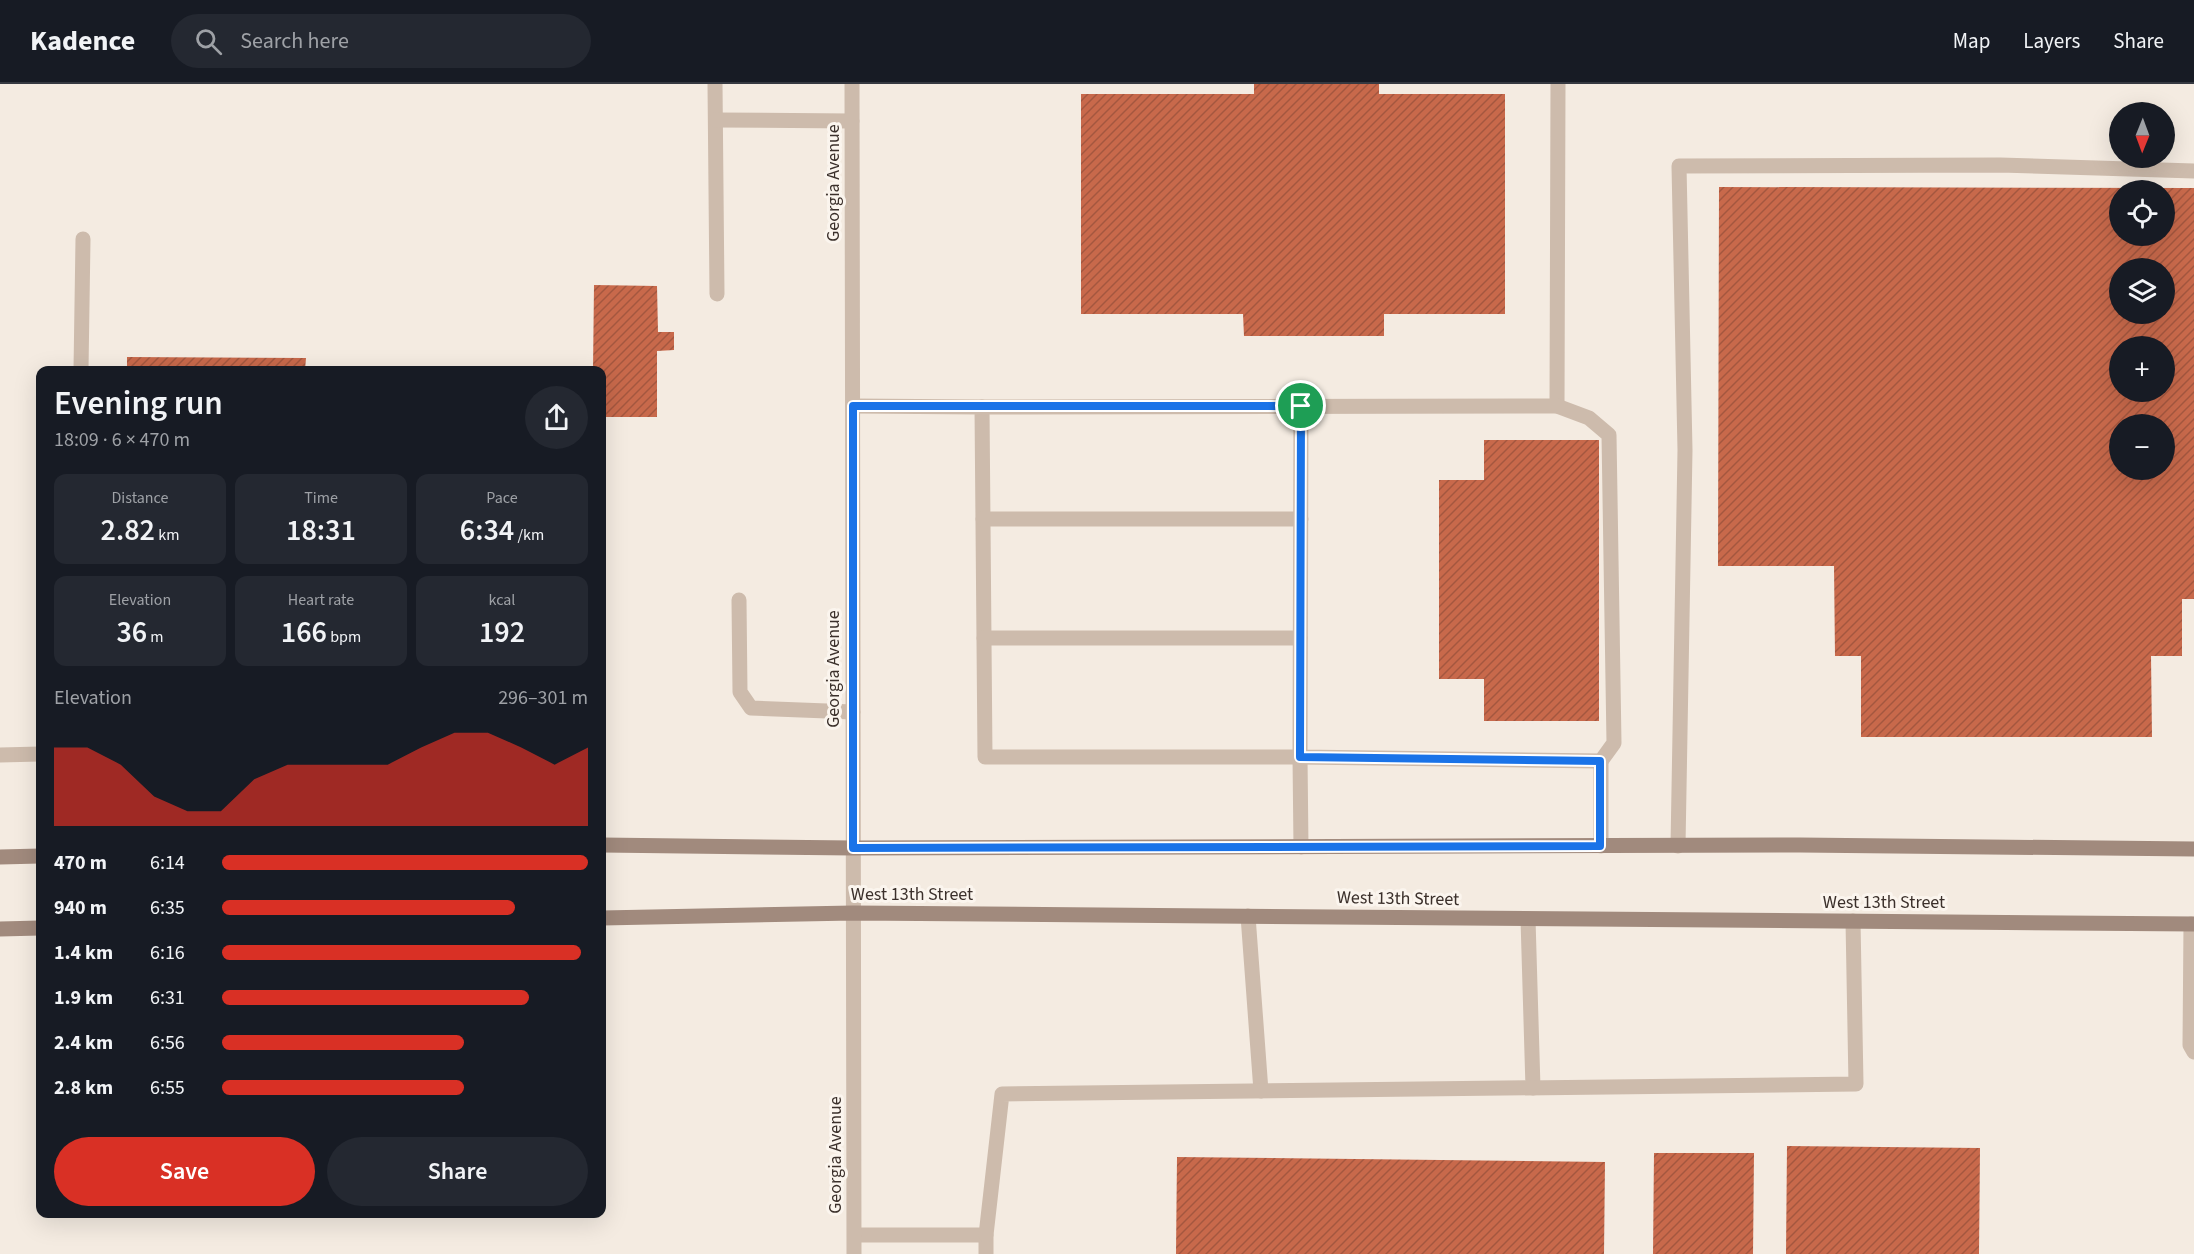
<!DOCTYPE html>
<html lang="en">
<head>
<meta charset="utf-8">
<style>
  body { margin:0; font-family:"Source Sans 3",sans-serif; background:#242831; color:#f1f3f6; height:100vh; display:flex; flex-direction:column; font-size:22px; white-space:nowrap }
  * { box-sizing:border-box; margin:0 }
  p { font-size:20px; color:#9ea1a6 }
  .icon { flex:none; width:33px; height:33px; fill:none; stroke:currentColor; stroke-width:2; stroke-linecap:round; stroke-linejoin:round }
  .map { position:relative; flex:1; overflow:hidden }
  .side { position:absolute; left:36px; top:282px; width:570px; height:852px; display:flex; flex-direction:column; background:#171b24; border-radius:12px; box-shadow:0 6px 24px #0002 }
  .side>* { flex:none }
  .needle { width:39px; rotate:181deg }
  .controls { position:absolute; left:2109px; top:18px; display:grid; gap:12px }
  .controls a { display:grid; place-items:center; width:66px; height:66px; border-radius:50%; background:#171b24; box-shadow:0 6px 24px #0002; font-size:30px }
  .pin { position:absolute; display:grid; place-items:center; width:51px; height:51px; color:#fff; margin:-26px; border:3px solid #fff; border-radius:50%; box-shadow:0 2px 6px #0007 }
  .round { display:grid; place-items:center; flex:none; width:63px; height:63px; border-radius:32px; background:#242831 }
  .overview { display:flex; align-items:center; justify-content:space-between; height:102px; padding:0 18px }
  h1 { font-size:33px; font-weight:600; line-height:45px }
  .metrics { display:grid; grid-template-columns:repeat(3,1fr); gap:9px; height:102px; padding:6px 18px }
  .metrics div { display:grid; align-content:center; border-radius:12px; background:#242831; text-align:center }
  .metrics b { font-size:30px; font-weight:600 }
  .metrics small { font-size:16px; font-weight:400 }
  .metrics p { font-size:16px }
  .chart { height:168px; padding:12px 18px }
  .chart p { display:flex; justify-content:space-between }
  .chart svg { width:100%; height:108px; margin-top:6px; fill:#d93025; opacity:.7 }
  .button { display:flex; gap:12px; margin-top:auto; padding:12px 18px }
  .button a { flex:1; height:69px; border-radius:36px; background:#d93025; color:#fff; font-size:24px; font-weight:600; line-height:69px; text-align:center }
  .button a+a { background:#242831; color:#f1f3f6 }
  ul { padding:0 18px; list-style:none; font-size:20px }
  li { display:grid; grid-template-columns:96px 72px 1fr; align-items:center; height:45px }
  li i { height:15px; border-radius:8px; background:#d93025 }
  header { display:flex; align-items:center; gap:36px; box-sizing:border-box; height:84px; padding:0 30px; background:#171b24; border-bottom:2px solid #363941 }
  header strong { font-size:28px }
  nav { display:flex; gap:33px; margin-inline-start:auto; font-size:21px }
  .search { width:420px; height:54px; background:#242831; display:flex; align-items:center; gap:15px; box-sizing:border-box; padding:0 21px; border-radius:33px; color:#9ea1a6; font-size:22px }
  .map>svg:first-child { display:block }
</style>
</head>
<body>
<header>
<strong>Kadence</strong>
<div class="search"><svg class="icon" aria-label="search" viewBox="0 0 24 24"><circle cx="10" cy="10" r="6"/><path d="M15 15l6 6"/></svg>Search here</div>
<nav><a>Map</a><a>Layers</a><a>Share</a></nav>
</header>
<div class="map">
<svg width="2194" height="1170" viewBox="0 0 2194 1170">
  <defs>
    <pattern id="building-hatch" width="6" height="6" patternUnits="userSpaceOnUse" patternTransform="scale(1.5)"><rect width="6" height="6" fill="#c8694b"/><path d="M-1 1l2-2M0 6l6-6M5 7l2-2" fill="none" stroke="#a4573f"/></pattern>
  </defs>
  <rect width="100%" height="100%" fill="#f4ebe1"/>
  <!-- building -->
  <g fill="url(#building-hatch)" fill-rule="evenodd">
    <path d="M1254,0H1379V10H1505V230H1384V252H1244L1243,230H1081V10H1254Z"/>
    <path d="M1719,103L2194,104V515H2182V572H2151L2152,653H1861V572H1835L1834,482H1718ZM2120,106H2164V152H2120ZM2120,184H2164V230H2120ZM2120,262H2164V308H2120ZM2120,340H2164V386H2120Z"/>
    <path d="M594,201L657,202L658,248H674V266L657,267V333H602V286H593Z"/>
    <path d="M127,273L306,274L305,286H127Z"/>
    <path d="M1484,356H1599V637H1484V595H1439V396H1484Z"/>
    <path d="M1787,1062L1980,1064L1979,1170H1786Z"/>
    <path d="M1654,1069H1754L1753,1170H1653Z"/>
    <path d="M1177,1073L1605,1078L1604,1170H1176Z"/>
  </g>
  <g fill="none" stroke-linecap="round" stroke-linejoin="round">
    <!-- service -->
    <g stroke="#cdbbac" stroke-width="15">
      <path d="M715,0L717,210"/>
      <path d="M716,36L852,37"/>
      <path d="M81,286L83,155"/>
      <path d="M853,322L982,323L985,673H1300L1301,763"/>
      <path d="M1557,322L1558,0"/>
      <path d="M982,323L1557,322L1589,334L1609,351L1614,659L1601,677L1300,673L1301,322"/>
      <path d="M983,435H1301"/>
      <path d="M739,516L740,608L751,624L853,628"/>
      <path d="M984,554H1300"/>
      <path d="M0,671L40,670"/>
      <path d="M1601,762V677"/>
      <path d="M1678,762L1685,366L1679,82L2000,81L2194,87"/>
      <path d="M1248,832L1261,1007"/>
      <path d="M1528,835L1533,1004"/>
      <path d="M2191,840L2190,961L2194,968"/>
      <path d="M855,1151H986V1170"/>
      <path d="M986,1151L1002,1010L1856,1000L1853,837"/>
    </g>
    <!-- tertiary -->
    <path stroke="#cdbbac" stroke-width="15" d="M852,0L854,1170"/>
    <!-- secondary -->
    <g stroke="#a18a7d" stroke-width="15">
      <path d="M602,761L853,764L1800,761L2194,765"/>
      <path d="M0,773L40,772"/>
      <path d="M602,834L853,829L2194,840"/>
      <path d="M0,845L40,844"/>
    </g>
  </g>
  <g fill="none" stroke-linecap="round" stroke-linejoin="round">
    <defs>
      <path id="route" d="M853,322H1301L1300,673L1600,677V762L853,764Z"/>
    </defs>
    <!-- route casing -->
    <use href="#route" stroke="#fff" stroke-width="12"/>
    <!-- route -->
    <use href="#route" stroke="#1a73e8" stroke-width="8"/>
  </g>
  <g text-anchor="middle" stroke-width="6" stroke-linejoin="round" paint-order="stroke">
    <!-- street labels -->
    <g font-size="18" fill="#3b302b" stroke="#fbf5ee">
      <text transform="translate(833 99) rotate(-90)" y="6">Georgia Avenue</text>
      <text transform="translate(833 585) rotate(-90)" y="6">Georgia Avenue</text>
      <text x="912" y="816">West 13th Street</text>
      <text transform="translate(1398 814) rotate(1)" y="6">West 13th Street</text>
      <text x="1884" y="824">West 13th Street</text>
      <text transform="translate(835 1071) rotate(-90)" y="6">Georgia Avenue</text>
    </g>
  </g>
</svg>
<div class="controls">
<a><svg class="needle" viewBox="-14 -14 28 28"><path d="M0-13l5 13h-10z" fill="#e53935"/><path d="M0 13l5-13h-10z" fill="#9ea1a6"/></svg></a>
<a><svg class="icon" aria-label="locate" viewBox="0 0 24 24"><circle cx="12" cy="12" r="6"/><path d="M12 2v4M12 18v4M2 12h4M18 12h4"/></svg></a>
<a><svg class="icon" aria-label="layers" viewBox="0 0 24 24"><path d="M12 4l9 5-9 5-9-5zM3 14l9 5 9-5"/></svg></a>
<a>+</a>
<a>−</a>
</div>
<div class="pin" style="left:1301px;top:322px;background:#1e9e55"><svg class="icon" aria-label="arrive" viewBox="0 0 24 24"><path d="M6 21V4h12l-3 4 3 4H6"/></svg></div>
<section class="side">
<div class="overview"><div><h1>Evening run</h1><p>18:09 · 6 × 470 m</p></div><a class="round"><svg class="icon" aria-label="share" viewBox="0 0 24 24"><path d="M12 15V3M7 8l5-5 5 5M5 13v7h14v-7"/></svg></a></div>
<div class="metrics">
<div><p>Distance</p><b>2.82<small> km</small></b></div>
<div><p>Time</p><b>18:31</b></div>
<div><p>Pace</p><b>6:34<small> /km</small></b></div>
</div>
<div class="metrics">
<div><p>Elevation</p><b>36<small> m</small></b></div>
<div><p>Heart rate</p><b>166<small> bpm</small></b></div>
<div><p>kcal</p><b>192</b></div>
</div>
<div class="chart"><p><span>Elevation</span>296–301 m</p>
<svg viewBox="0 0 160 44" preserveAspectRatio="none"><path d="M0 44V12L10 12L20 19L30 32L40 38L50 38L60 25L70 19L80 19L90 19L100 19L110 12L120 6L130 6L140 12L150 19L160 12V44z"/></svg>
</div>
<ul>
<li><b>470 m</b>6:14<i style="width:100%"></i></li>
<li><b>940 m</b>6:35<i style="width:80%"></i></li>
<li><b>1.4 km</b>6:16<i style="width:98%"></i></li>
<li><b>1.9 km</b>6:31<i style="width:84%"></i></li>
<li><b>2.4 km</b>6:56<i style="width:66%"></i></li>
<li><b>2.8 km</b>6:55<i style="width:66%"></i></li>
</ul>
<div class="button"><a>Save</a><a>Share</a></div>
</section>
</div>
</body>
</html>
